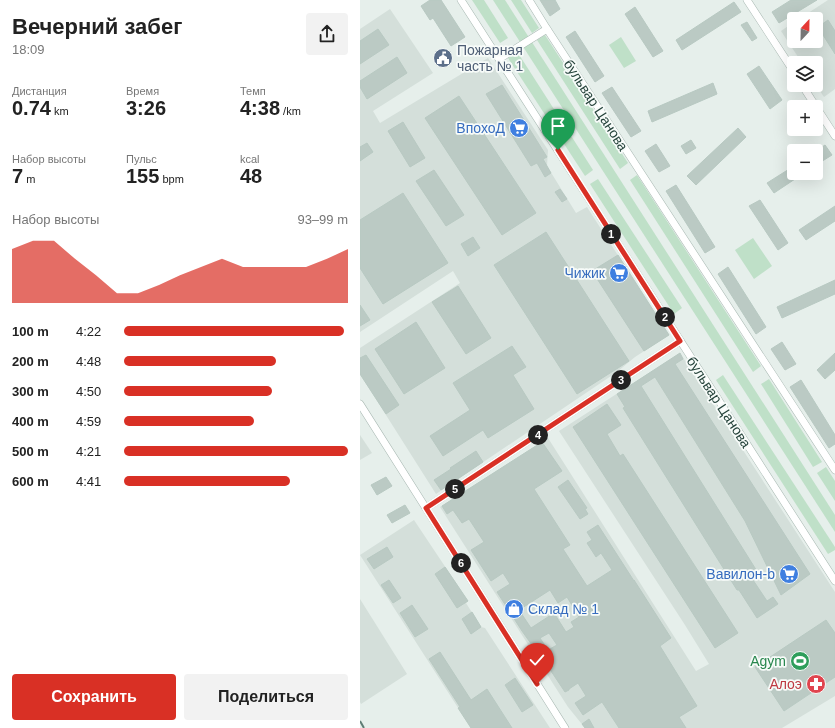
<!DOCTYPE html>
<html lang="ru">
<head>
<meta charset="utf-8">
<style>
  body { margin:0; font-family:Arial,sans-serif; background:#f2f2f2; color:#222; height:100vh; display:flex; flex-direction:column; font-size:15px; white-space:nowrap }
  * { box-sizing:border-box; margin:0 }
  p { font-size:13px; color:#767676 }
  .icon { flex:none; width:22px; height:22px; fill:none; stroke:currentColor; stroke-width:2; stroke-linecap:round; stroke-linejoin:round }
  .map { position:relative; flex:1; overflow:hidden }
  .drawer { display:flex; flex-direction:column; background:#fff; width:360px }
  .drawer>* { flex:none }
  .needle { width:26px; rotate:22deg }
  .buttons { position:absolute; left:427px; top:12px; display:grid; gap:8px }
  .buttons a { display:grid; place-items:center; width:36px; height:36px; border-radius:4px; background:#fff; box-shadow:0 4px 16px #0002; font-size:20px }
  .pin { position:absolute; display:grid; place-items:center; width:34px; height:34px; color:#fff; margin:-41px -17px; border-radius:50% 50% 50% 0; rotate:-45deg; box-shadow:0 0 4px #0007 }
  .pin .icon { rotate:45deg }
  .km { position:absolute; width:20px; height:20px; margin:-10px; border-radius:50%; background:#222; color:#fff; font-size:11px; line-height:20px; text-align:center }
  .round { display:grid; place-items:center; flex:none; width:42px; height:42px; border-radius:4px; background:#f2f2f2 }
  .headline { display:flex; align-items:center; justify-content:space-between; height:68px; padding:0 12px }
  h1 { font-size:22px; font-weight:700; line-height:30px }
  .stats { display:grid; grid-template-columns:repeat(3,1fr); gap:6px; height:68px; padding:4px 12px }
  .stats div { display:grid; align-content:center }
  .stats b { font-size:20px; font-weight:700 }
  .stats small { font-size:11px; font-weight:400 }
  .stats p { font-size:11px }
  .chart { height:112px; padding:8px 12px }
  .chart p { display:flex; justify-content:space-between }
  .chart svg { width:100%; height:72px; margin-top:4px; fill:#d93025; opacity:.7 }
  .cta { display:flex; gap:8px; margin-top:auto; padding:8px 12px }
  .cta a { flex:1; height:46px; border-radius:4px; background:#d93025; color:#fff; font-size:16px; font-weight:700; line-height:46px; text-align:center }
  .cta a+a { background:#f2f2f2; color:#222 }
  ul { padding:0 12px; list-style:none; font-size:13px }
  li { display:grid; grid-template-columns:64px 48px 1fr; align-items:center; height:30px }
  li i { height:10px; border-radius:5px; background:#d93025 }
  main { display:flex; flex:1; min-height:0 }
  .map>svg:first-child { display:block }
</style>
</head>
<body>
<main>
<section class="drawer">
<div class="headline"><div><h1>Вечерний забег</h1><p>18:09</p></div><a class="round"><svg class="icon" aria-label="share" viewBox="0 0 24 24"><path d="M12 15V3M7 8l5-5 5 5M5 13v7h14v-7"/></svg></a></div>
<div class="stats">
<div><p>Дистанция</p><b>0.74<small> km</small></b></div>
<div><p>Время</p><b>3:26</b></div>
<div><p>Темп</p><b>4:38<small> /km</small></b></div>
</div>
<div class="stats">
<div><p>Набор высоты</p><b>7<small> m</small></b></div>
<div><p>Пульс</p><b>155<small> bpm</small></b></div>
<div><p>kcal</p><b>48</b></div>
</div>
<div class="chart"><p><span>Набор высоты</span>93–99 m</p>
<svg viewBox="0 0 160 44" preserveAspectRatio="none"><path d="M0 44V11L10 6L20 6L30 17L40 27L50 38L60 38L70 33L80 27L90 22L100 17L110 22L120 22L130 22L140 22L150 17L160 11V44z"/></svg>
</div>
<ul>
<li><b>100 m</b>4:22<i style="width:98%"></i></li>
<li><b>200 m</b>4:48<i style="width:68%"></i></li>
<li><b>300 m</b>4:50<i style="width:66%"></i></li>
<li><b>400 m</b>4:59<i style="width:58%"></i></li>
<li><b>500 m</b>4:21<i style="width:100%"></i></li>
<li><b>600 m</b>4:41<i style="width:74%"></i></li>
</ul>
<div class="cta"><a>Сохранить</a><a>Поделиться</a></div>
</section>
<div class="map">
<svg width="475" height="728" viewBox="0 0 475 728">
  <rect width="100%" height="100%" fill="#e6efeb"/>
  <!-- built -->
  <g fill="#d4dfda">
    <path d="M468,0H475V89L464,97L456,85V63H442L421,31L434,22V41H456V19H439Z"/>
    <path d="M30,9L73,73L13,111L20,123L128,58L188,150L187,166L216,213L227,207L309,335L275,357L257,372L76,494L0,374V348L100,283L93,271L0,332V29Z"/>
    <path d="M320,353L475,592V696L422,728H225L208,707L80,507L188,438L336,671L349,664L325,625L199,431Z"/>
    <path d="M0,435L12,453L0,460Z"/>
    <path d="M54,520L108,601L106,603L121,627L125,628L190,728H111L0,555Z"/>
    <path d="M0,599L47,674L1,704L0,702Z"/>
  </g>
  <!-- green -->
  <g fill="#bfe0c8">
    <path d="M112,0H124L148,38L140,43Z"/>
    <path d="M133,0H145L475,515V532Z"/>
    <path d="M151,0H161L179,28L172,33Z"/>
    <path d="M185,35L268,163L260,169L177,40Z"/>
    <path d="M261,37L276,61L264,68L249,45Z"/>
    <path d="M158,53L233,170L225,176L148,58Z"/>
    <path d="M277,175L401,366L393,372L270,180Z"/>
    <path d="M238,179L322,308L314,314L230,184Z"/>
    <path d="M393,238L412,266L394,279L375,250Z"/>
    <path d="M363,375L475,547V550L468,554L356,380Z"/>
    <path d="M409,379L462,462L453,467L401,384Z"/>
    <path d="M466,467L475,481V501L457,473Z"/>
  </g>
  <!-- building -->
  <g fill="#bbcac4" stroke="#b8c9c2" fill-rule="evenodd">
    <path d="M70,0H81L105,37L91,46L73,18L70,20L61,6Z"/>
    <path d="M180,0H195L200,9L190,16Z"/>
    <path d="M431,0H457L419,23L412,12Z"/>
    <path d="M374,2L381,12L322,50L316,40Z"/>
    <path d="M275,7L303,51L293,57L265,14Z"/>
    <path d="M468,20L475,31V54L458,27Z"/>
    <path d="M387,22L397,38L392,41L381,25Z"/>
    <path d="M18,29L29,45L0,64V41Z"/>
    <path d="M215,31L244,76L235,82L206,37Z"/>
    <path d="M37,57L47,73L7,99L0,87V81Z"/>
    <path d="M399,66L422,100L410,109L387,74Z"/>
    <path d="M353,83L357,94L292,122L288,111Z"/>
    <path d="M142,85L187,157L183,159L191,173L185,177L177,163L171,166L126,94Z"/>
    <path d="M252,87L281,131L271,137L242,93Z"/>
    <path d="M99,96L176,213L142,235L65,118Z"/>
    <path d="M43,122L65,158L50,167L28,131Z"/>
    <path d="M378,128L386,137L336,185L327,176Z"/>
    <path d="M331,140L336,148L326,154L321,146Z"/>
    <path d="M7,143L13,152L0,161V147Z"/>
    <path d="M296,144L310,166L299,172L285,151Z"/>
    <path d="M465,145L472,155L456,165V151Z"/>
    <path d="M434,166V173H444L414,193L407,183Z"/>
    <path d="M74,170L104,215L86,226L56,181Z"/>
    <path d="M316,185L355,247L345,253L306,191Z"/>
    <path d="M200,189L207,199L202,202L195,192Z"/>
    <path d="M43,193L88,263L23,304L0,268V220Z"/>
    <path d="M400,200L428,243L418,250L389,206Z"/>
    <path d="M475,206V221L446,240L439,230Z"/>
    <path d="M186,232L269,361L217,394L134,265Z"/>
    <path d="M113,237L120,248L108,256L101,244Z"/>
    <path d="M258,255L309,335L284,351L232,271Z"/>
    <path d="M368,267L406,327L396,334L358,274Z"/>
    <path d="M475,280V294L422,318L417,307Z"/>
    <path d="M98,286L131,338L106,354L72,302Z"/>
    <path d="M0,305L10,320L0,326Z"/>
    <path d="M56,322L85,368L44,394L15,349Z"/>
    <path d="M422,342L436,364L425,370L411,349Z"/>
    <path d="M152,346L166,367L153,375L174,409L128,438L123,430L83,456L70,436L110,410L93,383Z"/>
    <path d="M320,353L323,359L315,364L450,574L421,595L385,521L295,377L281,386L400,576L393,580L407,601L413,597L418,604L397,618L379,590H377L263,408L265,407L257,394Z"/>
    <path d="M475,353V370L465,379L457,370Z"/>
    <path d="M6,355L39,405L26,414L0,374V358Z"/>
    <path d="M441,380L475,435V444L469,448L430,387Z"/>
    <path d="M247,404L261,425L247,434L260,456L263,454L378,633L355,648L213,427Z"/>
    <path d="M182,442L202,471L174,489L210,545L203,549L227,586L252,570L241,553L236,557L227,543L232,540L227,532L238,525L274,581V580L311,638L300,646L337,706L319,717L326,728H259L242,702L223,715L215,703L226,696L218,683L209,689V690L205,692L183,659H182L162,631L137,592L150,584L143,573L131,581L111,550L124,542L109,519L102,523L93,510L87,514L82,506ZM190,590L198,603L207,597L219,617L211,622L214,627L206,632L194,613L171,628L159,610ZM189,633L197,645L188,650L180,638Z"/>
    <path d="M116,451L123,462L81,490L74,480L91,469L90,468Z"/>
    <path d="M26,477L32,486L17,495L11,485Z"/>
    <path d="M208,480L227,508L225,509L228,514L220,519L198,487Z"/>
    <path d="M45,505L50,513L32,523L27,515Z"/>
    <path d="M27,547L33,557L14,569L7,559Z"/>
    <path d="M85,567L108,601L97,608L75,574Z"/>
    <path d="M29,580L41,598L33,603L21,585Z"/>
    <path d="M52,605L68,629L55,637L40,613Z"/>
    <path d="M112,612L121,627L111,634L102,619Z"/>
    <path d="M466,620L475,633V677L424,711L395,667Z"/>
    <path d="M80,652L111,700L127,689L152,728H111L98,708L100,707L69,659Z"/>
    <path d="M155,678L173,705L162,712L145,685Z"/>
    <path d="M229,719L234,728H225L222,724Z"/>
  </g>
  <g fill="none" stroke-linecap="round" stroke-linejoin="round">
    <defs>
      <g id="minor">
        <path d="M101,0L475,581"/>
        <path d="M169,0L187,29L475,470"/>
        <path d="M387,0L434,72"/>
        <path d="M139,59L187,29"/>
        <path d="M442,85L475,136"/>
        <path d="M0,404L205,728"/>
        <path d="M66,508L320,341"/>
      </g>
    </defs>
    <!-- minor casing -->
    <use href="#minor" stroke="#a8b8b2" stroke-width="8"/>
    <!-- minor -->
    <use href="#minor" stroke="#fff" stroke-width="7"/>
    <!-- rail -->
    <path stroke="#5f7d75" stroke-width="2" stroke-dasharray="8 4" stroke-linecap="butt" d="M0,721L4,728"/>
  </g>
  <g fill="none" stroke-linecap="round" stroke-linejoin="round">
    <defs>
      <path id="route" d="M177,684L66,508L320,341L198,150"/>
    </defs>
    <!-- route casing -->
    <use href="#route" stroke="#fff" stroke-width="8"/>
    <!-- route -->
    <use href="#route" stroke="#d93025" stroke-width="5"/>
  </g>
  <!-- icons -->
  <defs>
    <symbol id="civic-disc" viewBox="-11 -11 22 22"><circle r="9.5" fill="#5c6f8a" stroke="#f7fbf9"/><path d="M-.6-6.5H3V-4.5H.6V-3L4-1V1h2V6H-6V1h2V-1L-.6-3ZM-1.2 2.5V6h2.4V2.5Z" fill="#fff"/></symbol>
    <symbol id="supermarket-disc" viewBox="-11 -11 22 22"><circle r="9.5" fill="#3f7fe0" stroke="#f7fbf9"/><path d="M-6-5.5h2.5l.6 2H6L4.5 2H-2.5L-4.4-4H-6ZM-1.5 3.2a1.3 1.3 0 1 0 .1 0ZM3 3.2a1.3 1.3 0 1 0 .1 0Z" fill="#fff"/></symbol>
    <symbol id="shop-disc" viewBox="-11 -11 22 22"><circle r="9.5" fill="#3f7fe0" stroke="#f7fbf9"/><path d="M-5-2.5h2.3a2.7 3.5 0 0 1 5.4 0H5L5.5 6h-11ZM-1.5-2.5h3a1.5 2.3 0 0 0-3 0Z" fill="#fff"/></symbol>
    <symbol id="stadium-disc" viewBox="-11 -11 22 22"><circle r="9.5" fill="#2e9e5b" stroke="#f7fbf9"/><path d="M0-5a6.5 5 0 1 0 0 10a6.5 5 0 1 0 0-10ZM-3.5-1.8h7v3.6h-7Z" fill="#fff"/></symbol>
    <symbol id="pharmacy-disc" viewBox="-11 -11 22 22"><circle r="9.5" fill="#e0444e" stroke="#f7fbf9"/><path d="M-2-6h4v4h4v4h-4v4h-4v-4h-4v-4h4Z" fill="#fff"/></symbol>
  </defs>
  <g fill-rule="evenodd">
    <use href="#civic-disc" x="72" y="47" width="22" height="22"/>
    <use href="#supermarket-disc" x="148" y="117" width="22" height="22"/>
    <use href="#supermarket-disc" x="248" y="262" width="22" height="22"/>
    <use href="#supermarket-disc" x="418" y="563" width="22" height="22"/>
    <use href="#shop-disc" x="143" y="598" width="22" height="22"/>
    <use href="#stadium-disc" x="429" y="650" width="22" height="22"/>
    <use href="#pharmacy-disc" x="445" y="673" width="22" height="22"/>
  </g>
  <g text-anchor="middle" stroke-width="3.5" stroke-linejoin="round" paint-order="stroke">
    <!-- service labels -->
    <g font-size="14" fill="#4e5e75" stroke="#f7fbf9" text-anchor="start">
      <text x="97" y="55">Пожарная<tspan x="97" dy="16">часть № 1</tspan></text>
    </g>
    <!-- street labels -->
    <g font-size="14" fill="#24423a" stroke="#f7fbf9">
      <text transform="translate(236 105) rotate(57)" y="5">бульвар Цанова</text>
      <text transform="translate(359 402) rotate(57)" y="5">бульвар Цанова</text>
    </g>
    <!-- shop labels -->
    <g font-size="14" fill="#366cbe" stroke="#f7fbf9" text-anchor="end">
      <text x="145" y="133">ВпохоД</text>
      <text x="245" y="278">Чижик</text>
      <text x="415" y="579">Вавилон-b</text>
      <text x="168" y="614" text-anchor="start">Склад № 1</text>
    </g>
    <!-- leisure labels -->
    <g font-size="14" fill="#27864d" stroke="#f7fbf9" text-anchor="end">
      <text x="426" y="666">Agym</text>
    </g>
    <!-- health labels -->
    <g font-size="14" fill="#be3a42" stroke="#f7fbf9" text-anchor="end">
      <text x="442" y="689">Алоэ</text>
    </g>
  </g>
</svg>
<div class="buttons">
<a><svg class="needle" viewBox="-14 -14 28 28"><path d="M0-13l5 13h-10z" fill="#e53935"/><path d="M0 13l5-13h-10z" fill="#767676"/></svg></a>
<a><svg class="icon" aria-label="layers" viewBox="0 0 24 24"><path d="M12 4l9 5-9 5-9-5zM3 14l9 5 9-5"/></svg></a>
<a>+</a>
<a>−</a>
</div>
<div class="pin" style="left:198px;top:150px;background:#1e9e55"><svg class="icon" aria-label="arrive" viewBox="0 0 24 24"><path d="M6 21V4h12l-3 4 3 4H6"/></svg></div>
<div class="pin" style="left:177px;top:684px;background:#d93025"><svg class="icon" aria-label="check" viewBox="0 0 24 24"><path d="M5 12l5 5 9-10"/></svg></div>
<b class="km" style="left:251px;top:234px">1</b>
<b class="km" style="left:305px;top:317px">2</b>
<b class="km" style="left:261px;top:380px">3</b>
<b class="km" style="left:178px;top:435px">4</b>
<b class="km" style="left:95px;top:489px">5</b>
<b class="km" style="left:101px;top:563px">6</b>
</div>
</main>
</body>
</html>
